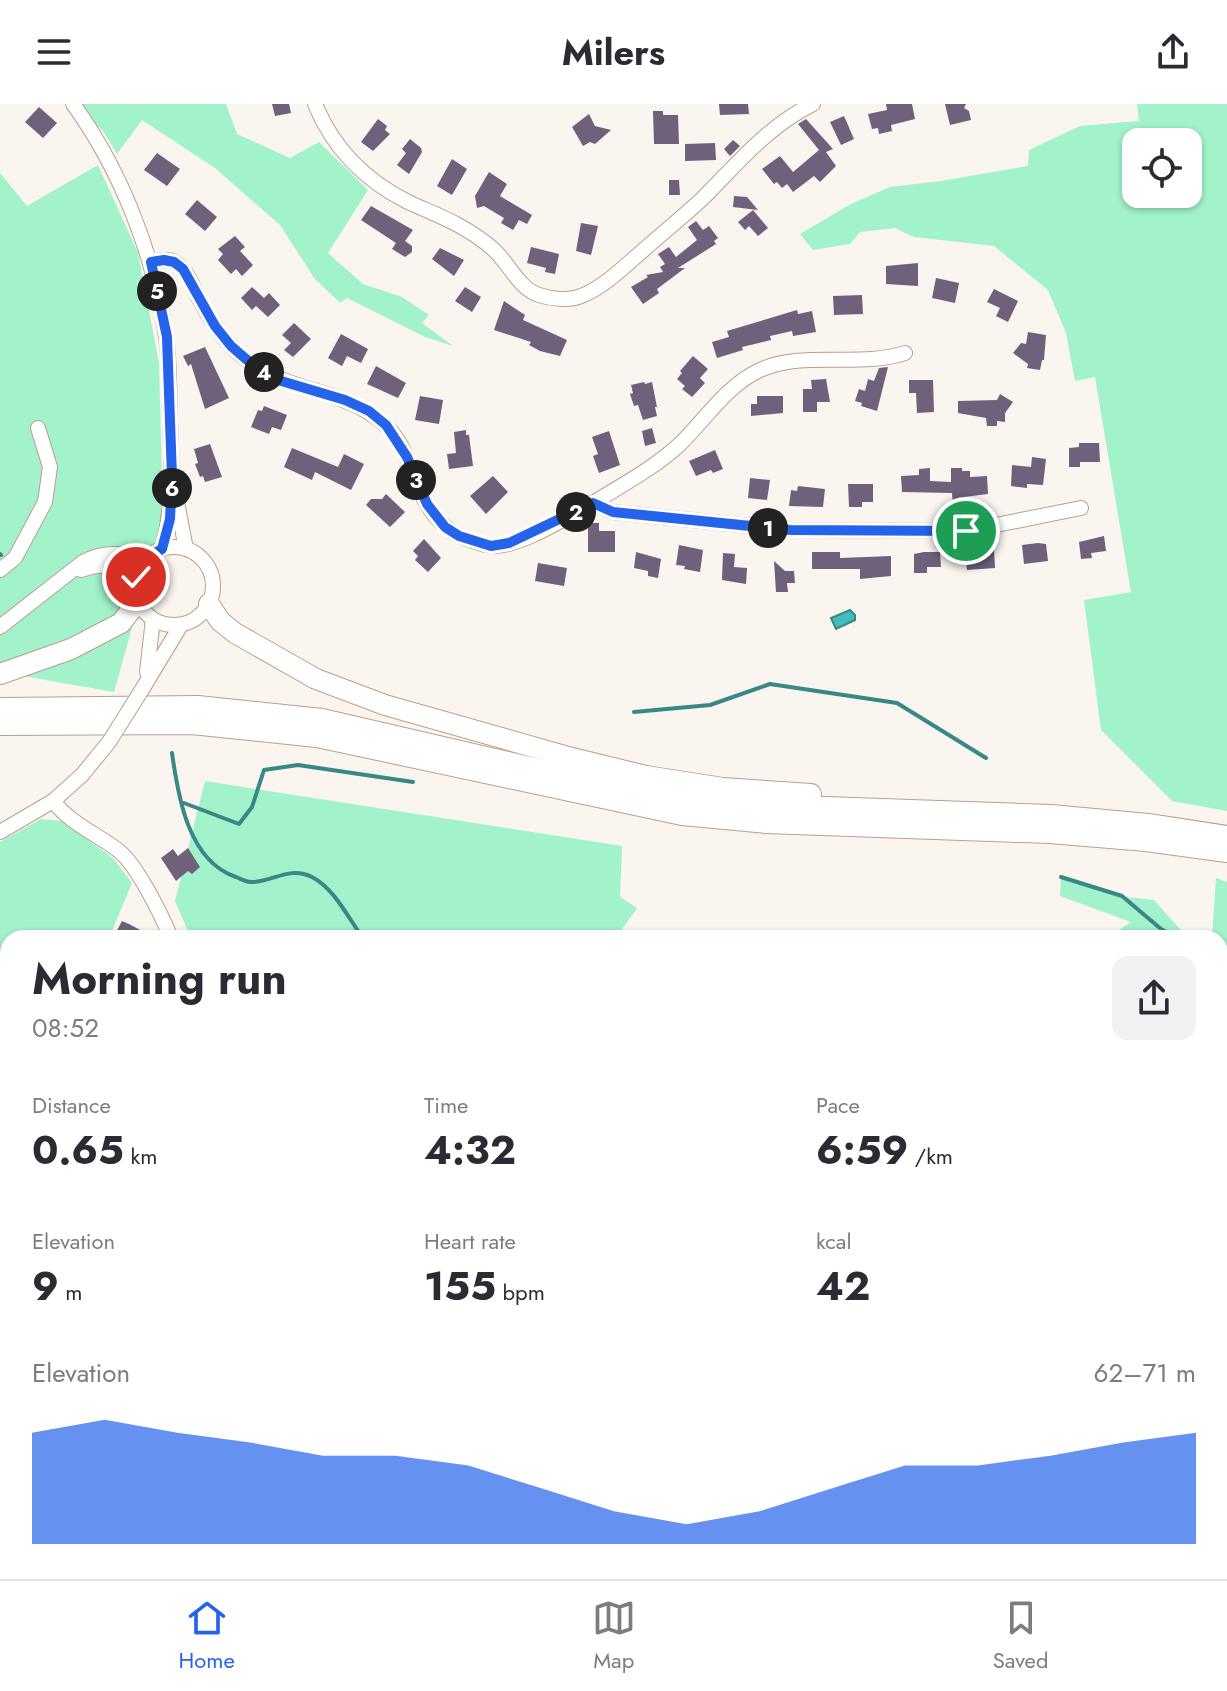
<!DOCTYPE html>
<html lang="en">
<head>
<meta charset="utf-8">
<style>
  body { margin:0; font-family:Jost,sans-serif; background:#f2f2f3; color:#2b2b33; height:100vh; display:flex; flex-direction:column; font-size:30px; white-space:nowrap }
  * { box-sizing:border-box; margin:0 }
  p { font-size:26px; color:#7c7c81 }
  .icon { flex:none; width:44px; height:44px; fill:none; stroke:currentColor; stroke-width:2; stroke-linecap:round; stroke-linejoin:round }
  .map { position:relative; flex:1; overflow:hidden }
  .details { position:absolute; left:0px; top:826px; width:1228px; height:650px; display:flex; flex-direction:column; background:#fff; border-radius:24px 24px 0 0; box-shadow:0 2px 6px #0004 }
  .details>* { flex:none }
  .buttons { position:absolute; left:1122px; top:24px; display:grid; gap:16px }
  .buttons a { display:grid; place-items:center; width:80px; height:80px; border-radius:16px; background:#fff; box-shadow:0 2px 6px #0004; font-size:40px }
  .pin { position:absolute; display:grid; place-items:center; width:68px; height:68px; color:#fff; margin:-34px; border:4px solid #fff; border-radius:50%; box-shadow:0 2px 8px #0007 }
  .km { position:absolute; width:40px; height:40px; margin:-20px; border-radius:50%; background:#222; color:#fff; font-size:22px; line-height:40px; text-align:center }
  .round { display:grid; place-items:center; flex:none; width:84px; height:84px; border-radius:16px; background:#f2f2f3 }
  .overview { display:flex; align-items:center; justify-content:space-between; height:136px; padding:0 32px }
  h1 { font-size:44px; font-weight:700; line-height:60px }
  .figures { display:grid; grid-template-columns:repeat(3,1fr); gap:12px; height:136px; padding:8px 32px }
  .figures div { display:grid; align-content:center }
  .figures b { font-size:40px; font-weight:700 }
  .figures small { font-size:22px; font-weight:400 }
  .figures p { font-size:22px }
  .chart { height:224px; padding:16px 32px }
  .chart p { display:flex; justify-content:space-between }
  .chart svg { width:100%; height:144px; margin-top:8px; fill:#2563eb; opacity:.7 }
  header { display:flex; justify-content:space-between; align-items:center; height:104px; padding:0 32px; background:#fff; font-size:36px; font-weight:700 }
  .tabs { display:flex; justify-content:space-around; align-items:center; height:112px; border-top:2px solid #e1e1e2; background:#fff; font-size:22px; color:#7c7c81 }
  .tabs a { display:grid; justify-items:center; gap:4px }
  .tabs .current { color:#2563eb }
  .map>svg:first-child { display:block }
</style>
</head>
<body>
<header><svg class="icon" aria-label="menu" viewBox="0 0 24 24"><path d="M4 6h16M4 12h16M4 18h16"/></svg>Milers<svg class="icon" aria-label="share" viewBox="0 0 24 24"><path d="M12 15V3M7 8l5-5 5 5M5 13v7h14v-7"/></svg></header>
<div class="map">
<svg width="1227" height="1475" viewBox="0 0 1227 1475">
  <rect width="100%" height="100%" fill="#fbf5f0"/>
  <!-- green -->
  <g fill="#a2f2cb" fill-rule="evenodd">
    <path d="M74,0H226L237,30L290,54L319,38L368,86L328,149L363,180L402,193L429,211L422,219L453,242L425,233L347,194L340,199L315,175L280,121L215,64L142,16L117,50L103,27Z"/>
    <path d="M1137,0H1227V707L1172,697L1101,626L1084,496L1131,488L1095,273L1075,277L1066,229L1048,186L994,142L914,133L895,124L860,128L850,140L813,146L800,130L851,100L890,83L941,77L1028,62L1029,46L1080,22L1139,17ZM1136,38H1188V90H1136Z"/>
    <path d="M98,61L138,149L159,259L163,413L114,588L0,568V69L27,102Z"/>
    <path d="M205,677L622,742L620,793L637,804L618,831L621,834H191L175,797Z"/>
    <path d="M41,715L62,717L113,754L132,779L109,834H8V973L0,972V738Z"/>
    <path d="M1061,773L1115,792L1154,796L1188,834H1107L1131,818L1060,792Z"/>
    <path d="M1216,774L1227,778V917L1220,914V834H1212Z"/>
    <path d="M1220,948L1227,953V1111L1222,1112L1220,1111Z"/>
    <path d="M734,1468H915V1475H735Z"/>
  </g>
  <!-- water -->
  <path fill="#44bbbc" stroke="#378886" stroke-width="2" d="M850,506L855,511V516L836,525L831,514Z"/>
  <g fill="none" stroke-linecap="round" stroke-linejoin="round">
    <!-- stream -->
    <g stroke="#378886" stroke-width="4">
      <path d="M0,450L1,451"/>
      <path d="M634,608L710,601L770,580L897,599L986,654"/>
      <path d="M172,649C178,692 188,757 236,773C241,775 247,779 253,778C274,777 290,762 312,773C335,785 348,814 363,834"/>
      <path d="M184,699L239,720L252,703L264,666L298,661L413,678"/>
      <path d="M1061,773L1122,792L1161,825L1177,834"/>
      <path d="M1220,862L1227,868"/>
      <path d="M888,1468L891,1475"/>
    </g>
  </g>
  <!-- building -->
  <g fill="#6f607c">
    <path d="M272,0H289L291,9L275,12Z"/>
    <path d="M719,0H748L749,10L720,11Z"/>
    <path d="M886,0H912L915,15L891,21L892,27L879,30L878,24L872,25L868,10L887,6Z"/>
    <path d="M945,0H966L964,4L969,7L971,16L950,21Z"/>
    <path d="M39,3L57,19L43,34L25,18Z"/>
    <path d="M653,7H663V11H678L679,40H654Z"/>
    <path d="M589,10L595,22L611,26L595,40L590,38L583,42L572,23Z"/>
    <path d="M844,12L854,35L841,41L830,18Z"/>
    <path d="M378,15L387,22L385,26L390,30L373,47L361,38Z"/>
    <path d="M806,15L833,45L826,48L836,62L820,78L814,72L793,88L787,80L782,84L777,78L774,80L762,65L780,52L793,68L819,46L798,20Z"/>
    <path d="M410,35L421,44L422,48L409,70L397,61L406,49L402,45Z"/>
    <path d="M733,36L740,42L730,52L724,45Z"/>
    <path d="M715,39L716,56L685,57V40Z"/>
    <path d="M157,49L180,65L167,82L144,66Z"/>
    <path d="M452,55L467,65L452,91L437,82Z"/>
    <path d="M489,68L507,80L500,92L532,111L527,120L519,116L513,126L501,119L504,114L484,102L477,104L475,92Z"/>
    <path d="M669,76H679L680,91H669Z"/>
    <path d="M734,92L747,93L758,106L733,103Z"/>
    <path d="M197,96L217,113L205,127L185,110Z"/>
    <path d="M371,102L413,126L405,137L412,142V148L405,153L392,145L396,139L361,116Z"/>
    <path d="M753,106L768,124L758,132L749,122L745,126L738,118Z"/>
    <path d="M696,117L703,126L709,122L718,134L714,137L716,140L678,164H685L657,185L659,189L643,200L631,183L648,173L646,171L663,168L660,163L665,160L658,150L669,143L676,153L697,136L688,123Z"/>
    <path d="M581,119L598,122L591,151L576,147Z"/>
    <path d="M235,132L245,143L240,147L253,161L242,172L236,165L231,170L218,156L223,150L218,145Z"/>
    <path d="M531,143L559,150L555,170L545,168L546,164L527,159Z"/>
    <path d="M440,144L464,156L454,172L432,155Z"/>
    <path d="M918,159V182L886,180V162Z"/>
    <path d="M936,174L959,179L955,199L932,194Z"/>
    <path d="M252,183L264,194L269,189L280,201L268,213L256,202L252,206L241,194Z"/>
    <path d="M465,183L481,193L472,208L455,197Z"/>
    <path d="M994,185L1018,197L1008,218L996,212L1000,204L987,198Z"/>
    <path d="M862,191L863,210L834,211L833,192Z"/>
    <path d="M504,197L525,211L523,216L567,236L560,252L540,247L529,241L531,238L494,226Z"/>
    <path d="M797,206L798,210L812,207L816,228L793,232L792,227L770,232L771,236L742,243L743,246L717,254L712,238L729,233L727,227Z"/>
    <path d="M294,219L311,235L293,253L284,246L291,239L282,231Z"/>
    <path d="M1028,228L1046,231L1044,256H1042L1040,266L1027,264L1028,260L1013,249L1021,239L1026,240Z"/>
    <path d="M341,230L368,245L361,259L347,252L342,262L328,254Z"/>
    <path d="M205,243L229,294L205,305L191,260L188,262L183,252Z"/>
    <path d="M693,252L708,265L700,274L705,279L692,293L682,285L685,282L677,275L682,269L680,267Z"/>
    <path d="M376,262L406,279L398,294L367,280Z"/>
    <path d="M888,263L877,307L861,302L862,299L855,297L859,285L865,287L868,275L874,277L879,264Z"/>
    <path d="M826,275L830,298H817V308H803V285H812L811,276Z"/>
    <path d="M909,276H933L934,308L917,309L916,289H909Z"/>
    <path d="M644,278L645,280L652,278L657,303H655L657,312L643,316L638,301L634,302L630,290L633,289L631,281Z"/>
    <path d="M1000,290L1013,298L1005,309V318L997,317V322H987L986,314L958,309V297L997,296Z"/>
    <path d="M420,292L443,296L439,320L415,316Z"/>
    <path d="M757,292H783V309L751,312V300H757Z"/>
    <path d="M264,302L287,311L281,326L272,323L269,330L251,323L258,306L262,307Z"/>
    <path d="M652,324L656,339L645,342L642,327Z"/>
    <path d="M466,326V331H469L473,362L449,365L447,350L456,349L454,328Z"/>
    <path d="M609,327L620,361L599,369L593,352L598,350L592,333Z"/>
    <path d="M1079,339H1099L1100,358H1080V363H1069V344L1079,343Z"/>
    <path d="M210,340L222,373L205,378L203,372L200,373L195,360L198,359L194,345Z"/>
    <path d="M292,344L338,363L344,350L364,360L351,386L315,368L312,376L284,363Z"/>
    <path d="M715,346L723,365L713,369L711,366L696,372L689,357Z"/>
    <path d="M1032,353L1046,355L1043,381L1027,380V384L1011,382L1012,361L1031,363Z"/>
    <path d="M930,364V377L951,378V364H962V367H970V373L987,372L988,390L964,393V402L953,403L952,389L902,388L901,372L919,371V365Z"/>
    <path d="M493,372L508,388L486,410L470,392Z"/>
    <path d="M750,374L770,376L767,396L748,394Z"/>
    <path d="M848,380H873V398H862V403H849Z"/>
    <path d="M798,382L825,385L823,403L789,402L791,386L797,387Z"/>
    <path d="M386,390L405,408L390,423L366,401L371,395H382Z"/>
    <path d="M588,419H599V427H615V448H588Z"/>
    <path d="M1104,432L1106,447L1091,449L1092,454L1081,455L1079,438Z"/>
    <path d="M424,435L441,454L428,468L415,456L418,452L413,447Z"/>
    <path d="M1038,439L1046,440L1048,457L1024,460L1022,441Z"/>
    <path d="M679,441L703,446L700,468L684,465L685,462L676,461Z"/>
    <path d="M994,446L995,464L967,466L965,448Z"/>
    <path d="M636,448L661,455L658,474L648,472V467L634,464Z"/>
    <path d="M812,448H840V454L891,452V472L860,475V465H812Z"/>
    <path d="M924,448H940L941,463H927V469H914V450Z"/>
    <path d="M723,449L735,450L734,463L747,464L746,480L722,476Z"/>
    <path d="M774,457L785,467H794L795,479H787L788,488H776Z"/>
    <path d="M538,459L567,464L564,482L535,477Z"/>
    <path d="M188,744L200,763L192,770L188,767L176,777L161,754L173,745L178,752Z"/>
    <path d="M122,817L129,820L155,834H113Z"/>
  </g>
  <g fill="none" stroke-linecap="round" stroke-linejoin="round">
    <defs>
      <g id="minor">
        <path d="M73,0C121,66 154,151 166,232C170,259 169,289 170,317C172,362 174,401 162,445"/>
        <path d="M315,0C333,44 366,77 408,98C425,106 442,112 458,121C469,127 483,136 493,145C509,159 518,184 539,191C551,195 569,197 581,192C601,185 623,164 639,150C660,131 683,113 703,94C738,59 768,22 813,0"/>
        <path d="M151,158C159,157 167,154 174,158C189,166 193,185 201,198C209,214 220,230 232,243C279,291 336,280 382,318C405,337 413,371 425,397C433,412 448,428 464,434C473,437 484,442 493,442C523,442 566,413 593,399L613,408L790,426L966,427L1081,404"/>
        <path d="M177,398L186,445"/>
        <path d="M593,399C622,381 654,364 679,341C705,316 727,281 760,266C803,246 860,264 905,249"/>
        <circle cx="174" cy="482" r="39"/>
        <path d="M0,466L15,454L45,398L50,363L38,324"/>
        <path d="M81,466C109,457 117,462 135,483"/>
        <path d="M0,523L83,458C105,446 123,450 147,454"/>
        <path d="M147,568L153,515"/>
        <path d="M143,584L181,521"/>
        <path d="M53,697C71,720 97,730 119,747C137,761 162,812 171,834"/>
        <path d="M0,728L53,697L82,671"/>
        <path d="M1220,914L1227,915"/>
        <path d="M0,977L8,979"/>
        <path d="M0,1062L8,1060"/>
        <path d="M0,1108L8,1111"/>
        <path d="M0,1236L8,1239"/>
        <path d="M0,1329L8,1295"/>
        <path d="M1220,1444L1227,1448"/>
        <path d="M340,1468L349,1475"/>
        <path d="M396,1475L401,1468"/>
        <path d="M722,1475L723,1468"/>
      </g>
      <g id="major">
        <path d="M0,1416L8,1417"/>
        <path d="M157,1468L167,1475"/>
      </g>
      <g id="highway">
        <path d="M209,500L220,517L235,529L316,575L385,601L572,654L646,672L723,684L811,690"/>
        <path d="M0,570L71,545L121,519L138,497"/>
        <path d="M0,604L198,602L322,615L538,665L686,695L768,701L1051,711L1148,720L1227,732"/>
        <path d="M0,621L192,620L317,633L682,711L766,719L1050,729L1146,737L1227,748"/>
      </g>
    </defs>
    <!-- minor casing -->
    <use href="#minor" stroke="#bd9e8a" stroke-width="16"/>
    <!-- major casing -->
    <use href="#major" stroke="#bd9e8a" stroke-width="20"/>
    <!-- highway casing -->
    <use href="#highway" stroke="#bd9e8a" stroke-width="22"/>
    <!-- minor -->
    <use href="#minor" stroke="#fff" stroke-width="14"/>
    <!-- major -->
    <use href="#major" stroke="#fff" stroke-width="18"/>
    <!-- highway -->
    <use href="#highway" stroke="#fff" stroke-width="20"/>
    <defs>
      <path id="minor-bridge" d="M82,671L109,638L143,584"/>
    </defs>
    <!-- minor-bridge casing -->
    <use href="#minor-bridge" stroke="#bd9e8a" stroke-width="16" stroke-linecap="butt"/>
    <!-- minor-bridge -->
    <use href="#minor-bridge" stroke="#fff" stroke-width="14"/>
  </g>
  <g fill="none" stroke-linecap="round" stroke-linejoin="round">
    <defs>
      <path id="route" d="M136,473L147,454L162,445L170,415L172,373L167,233L151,158L164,156L174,158L183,165L215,222L231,242L254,262L278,276L345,296L369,307L386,321L407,353L427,400L445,423L459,432L491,442L509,439L593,399L613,408L790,426L966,427"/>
    </defs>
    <!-- route casing -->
    <use href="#route" stroke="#fff" stroke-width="16"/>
    <!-- route -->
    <use href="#route" stroke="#2563eb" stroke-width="10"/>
  </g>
</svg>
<div class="buttons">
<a><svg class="icon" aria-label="locate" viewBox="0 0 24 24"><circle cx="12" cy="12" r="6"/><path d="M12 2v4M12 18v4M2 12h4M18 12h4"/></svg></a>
</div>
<div class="pin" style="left:966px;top:427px;background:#1e9e55"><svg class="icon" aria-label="arrive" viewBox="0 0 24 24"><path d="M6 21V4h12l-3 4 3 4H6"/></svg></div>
<div class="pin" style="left:136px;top:473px;background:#d93025"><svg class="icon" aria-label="check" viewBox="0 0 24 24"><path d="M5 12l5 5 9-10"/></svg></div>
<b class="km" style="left:768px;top:424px">1</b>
<b class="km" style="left:576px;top:408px">2</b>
<b class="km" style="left:416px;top:376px">3</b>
<b class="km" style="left:264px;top:268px">4</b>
<b class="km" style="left:157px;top:187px">5</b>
<b class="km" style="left:172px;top:384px">6</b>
<section class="details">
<div class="overview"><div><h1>Morning run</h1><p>08:52</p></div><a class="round"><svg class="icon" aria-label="share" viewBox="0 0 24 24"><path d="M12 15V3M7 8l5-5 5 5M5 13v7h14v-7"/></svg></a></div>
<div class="figures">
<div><p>Distance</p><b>0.65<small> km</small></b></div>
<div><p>Time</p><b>4:32</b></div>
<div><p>Pace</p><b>6:59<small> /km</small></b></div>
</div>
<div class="figures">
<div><p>Elevation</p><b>9<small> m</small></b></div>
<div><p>Heart rate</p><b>155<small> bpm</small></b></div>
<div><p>kcal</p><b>42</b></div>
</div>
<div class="chart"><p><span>Elevation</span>62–71 m</p>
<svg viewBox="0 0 160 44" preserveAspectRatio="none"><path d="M0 44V10L10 6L20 10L30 13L40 17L50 17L60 20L70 27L80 34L90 38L100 34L110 27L120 20L130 20L140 17L150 13L160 10V44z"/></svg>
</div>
</section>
</div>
<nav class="tabs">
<a class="current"><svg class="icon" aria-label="home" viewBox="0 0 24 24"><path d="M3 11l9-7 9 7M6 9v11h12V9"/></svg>Home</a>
<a><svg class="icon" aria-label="map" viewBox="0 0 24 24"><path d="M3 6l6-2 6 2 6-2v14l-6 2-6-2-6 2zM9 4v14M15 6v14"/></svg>Map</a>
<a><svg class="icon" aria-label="saved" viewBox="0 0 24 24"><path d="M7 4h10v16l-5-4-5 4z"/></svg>Saved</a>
</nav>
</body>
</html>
